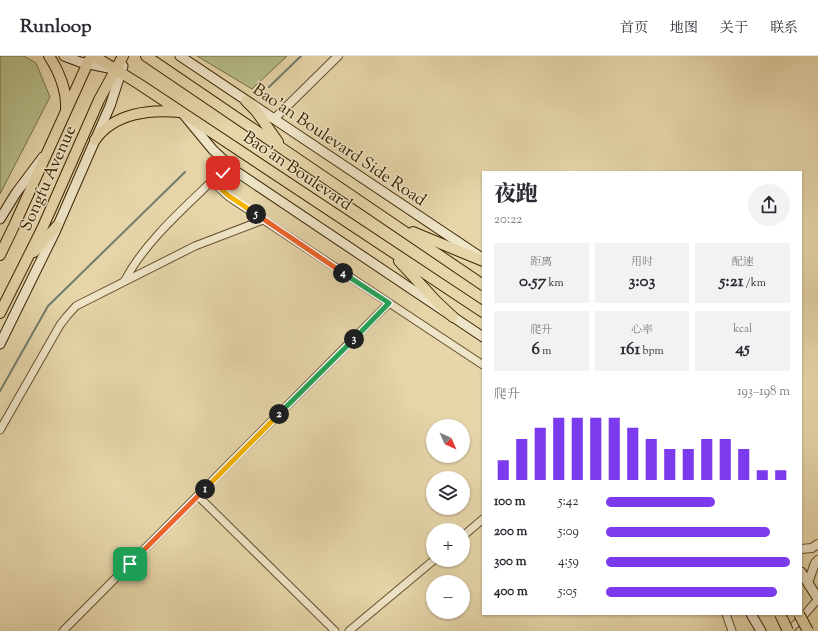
<!DOCTYPE html>
<html lang="zh">
<head>
<meta charset="utf-8">
<style>
  body { margin:0; font-family:"Sorts Mill Goudy","Noto Serif SC",serif; background:#f2f2f3; color:#2b2b33; height:100vh; display:flex; flex-direction:column; font-size:15px; white-space:nowrap }
  * { box-sizing:border-box; margin:0 }
  p { font-size:13px; color:#7c7c81 }
  .icon { flex:none; width:22px; height:22px; fill:none; stroke:currentColor; stroke-width:2; stroke-linecap:round; stroke-linejoin:round }
  .map { position:relative; flex:1; overflow:hidden }
  .details { position:absolute; left:482px; top:115px; width:320px; height:444px; display:flex; flex-direction:column; background:#fff; border-radius:0px; box-shadow:0 1px 3px #0004 }
  .details>* { flex:none }
  .needle { width:26px; rotate:135deg }
  .buttons { position:absolute; left:426px; top:363px; display:grid; gap:8px }
  .buttons a { display:grid; place-items:center; width:44px; height:44px; border-radius:50%; background:#fff; box-shadow:0 1px 3px #0004; font-size:20px }
  .pin { position:absolute; display:grid; place-items:center; width:34px; height:34px; color:#fff; margin:-17px; border-radius:8px; box-shadow:0 2px 6px #0006 }
  .km { position:absolute; width:20px; height:20px; margin:-10px; border-radius:50%; background:#222; color:#fff; font-size:11px; line-height:20px; text-align:center }
  .round { display:grid; place-items:center; flex:none; width:42px; height:42px; border-radius:21px; background:#f2f2f3 }
  .summary { display:flex; align-items:center; justify-content:space-between; height:68px; padding:0 12px }
  h1 { font-size:22px; font-weight:800; line-height:30px }
  .figures { display:grid; grid-template-columns:repeat(3,1fr); gap:6px; height:68px; padding:4px 12px }
  .figures div { display:grid; align-content:center; border-radius:0px; background:#f2f2f3; text-align:center }
  .figures b { font-size:17px; font-weight:800 }
  .figures small { font-size:11px; font-weight:400 }
  .figures p { font-size:11px }
  .chart { height:112px; padding:8px 12px }
  .chart p { display:flex; justify-content:space-between }
  .chart svg { width:100%; height:72px; margin-top:4px; stroke:#7c3aed; stroke-width:6 }
  ul { padding:0 12px; list-style:none; font-size:13px }
  li { display:grid; grid-template-columns:64px 48px 1fr; align-items:center; height:30px }
  li i { height:10px; border-radius:5px; background:#7c3aed }
  header { display:flex; align-items:center; gap:24px; box-sizing:border-box; height:56px; padding:0 20px; background:#fff; border-bottom:1px solid #e1e1e2 }
  header strong { font-size:19px }
  nav { display:flex; gap:22px; margin-inline-start:auto; font-size:14px }
  .map>svg:first-child { display:block }
</style>
</head>
<body>
<header>
<strong>Runloop</strong>
<nav><a>首页</a><a>地图</a><a>关于</a><a>联系</a></nav>
</header>
<div class="map">
<svg width="818" height="575" viewBox="0 0 818 575">
  <rect width="100%" height="100%" fill="#e5d5a9"/>
  <filter id="stains"><feTurbulence type="fractalNoise" baseFrequency=".005" numOctaves="4"/><feColorMatrix values="0 0 0 0 .2 0 0 0 0 .09 0 0 0 0 .02 0 0 0 .5 -.17"/></filter>
  <radialGradient id="worn" r=".72"><stop offset=".6" stop-color="#630" stop-opacity="0"/><stop offset="1" stop-color="#630" stop-opacity=".3"/></radialGradient>
  <!-- green -->
  <g fill="#b5bd88" stroke="#787044">
    <path d="M0,0H24L36,7L50,41L0,138Z"/>
    <path d="M197,0H287L252,33Z"/>
  </g>
  <g fill="none" stroke-linecap="round" stroke-linejoin="round">
    <!-- stream -->
    <g stroke="#737c6c" stroke-width="2">
      <path d="M269,31L301,0"/>
      <path d="M0,335L48,250L185,116"/>
    </g>
    <defs>
      <g id="minor">
        <path d="M215,122L218,112L217,98"/>
        <path d="M212,125L229,141L483,309"/>
        <path d="M125,224C145,186 184,152 215,122L223,117L237,116"/>
        <path d="M0,374L60,269L67,260L76,250L195,190L263,164"/>
        <path d="M198,440L335,575"/>
        <path d="M463,480L483,463"/>
        <path d="M726,558L732,575"/>
        <path d="M63,575L389,247"/>
        <path d="M349,575L434,504"/>
        <path d="M788,575L799,565L818,543"/>
      </g>
      <g id="tertiary">
        <path d="M274,63L338,0"/>
        <path d="M801,493L812,492L818,488"/>
        <path d="M808,527L815,507L818,504"/>
      </g>
      <g id="secondary">
        <path d="M64,0L80,6L113,13"/>
        <path d="M180,0L479,200"/>
        <path d="M184,59L213,94L237,116L483,281"/>
        <path d="M0,163L16,137L43,101"/>
        <path d="M0,288L55,176L110,50L123,10"/>
        <path d="M801,516L818,543"/>
        <path d="M751,558L761,575"/>
      </g>
      <g id="primary">
        <path d="M49,0C59,15 67,35 66,53"/>
        <path d="M94,0L139,28L483,256"/>
        <path d="M146,0L483,229"/>
        <path d="M246,45L256,55L278,86"/>
        <path d="M95,84C114,57 150,53 180,56"/>
        <path d="M413,176L483,205"/>
        <path d="M34,196L57,170"/>
        <path d="M0,199L14,170L91,0"/>
        <path d="M399,205L436,245L453,261"/>
        <path d="M0,257L42,173L99,44L123,0"/>
      </g>
    </defs>
    <!-- minor casing -->
    <use href="#minor" stroke="#65502b" stroke-width="9"/>
    <!-- tertiary casing -->
    <use href="#tertiary" stroke="#65502b" stroke-width="10"/>
    <!-- secondary casing -->
    <use href="#secondary" stroke="#3a2401" stroke-width="11"/>
    <!-- primary casing -->
    <use href="#primary" stroke="#3a2401" stroke-width="12"/>
    <!-- minor -->
    <use href="#minor" stroke="#eee4c7" stroke-width="7"/>
    <!-- tertiary -->
    <use href="#tertiary" stroke="#eee4c7" stroke-width="8"/>
    <!-- secondary -->
    <use href="#secondary" stroke="#eee4c7" stroke-width="9"/>
    <!-- primary -->
    <use href="#primary" stroke="#e5d5a9" stroke-width="10"/>
    <defs>
      <g id="primary-bridge">
        <path d="M780,558L788,575"/>
        <path d="M799,558L808,575"/>
      </g>
    </defs>
    <!-- primary-bridge casing -->
    <use href="#primary-bridge" stroke="#3a2401" stroke-width="12" stroke-linecap="butt"/>
    <!-- primary-bridge -->
    <use href="#primary-bridge" stroke="#e5d5a9" stroke-width="10"/>
  </g>
  <g fill="none" stroke-linecap="round" stroke-linejoin="round">
    <defs>
      <path id="split-1" d="M130,508L205,433"/>
      <path id="split-2" d="M205,433L279,358"/>
      <path id="split-3" d="M279,358L354,283"/>
      <path id="split-4" d="M343,217L389,247L354,283"/>
      <path id="split-5" d="M256,158L343,217"/>
      <path id="split-6" d="M223,117L212,125L229,140L256,158"/>
    </defs>
    <!-- split-1 casing -->
    <use href="#split-1" stroke="#fff" stroke-width="8"/>
    <!-- split-2 casing -->
    <use href="#split-2" stroke="#fff" stroke-width="8"/>
    <!-- split-3 casing -->
    <use href="#split-3" stroke="#fff" stroke-width="8"/>
    <!-- split-4 casing -->
    <use href="#split-4" stroke="#fff" stroke-width="8"/>
    <!-- split-5 casing -->
    <use href="#split-5" stroke="#fff" stroke-width="8"/>
    <!-- split-6 casing -->
    <use href="#split-6" stroke="#fff" stroke-width="8"/>
    <!-- split-1 -->
    <use href="#split-1" stroke="#f0652b" stroke-width="5"/>
    <!-- split-2 -->
    <use href="#split-2" stroke="#f5b400" stroke-width="5"/>
    <!-- split-3 -->
    <use href="#split-3" stroke="#22a559" stroke-width="5"/>
    <!-- split-4 -->
    <use href="#split-4" stroke="#22a559" stroke-width="5"/>
    <!-- split-5 -->
    <use href="#split-5" stroke="#f0652b" stroke-width="5"/>
    <!-- split-6 -->
    <use href="#split-6" stroke="#f5b400" stroke-width="5"/>
  </g>
  <g text-anchor="middle" stroke-width="3" stroke-linejoin="round" paint-order="stroke">
    <!-- street labels -->
    <g font-size="17" fill="#3a2401" stroke="#eee4c7">
      <text transform="translate(340 88) rotate(34)" y="6">Bao'an Boulevard Side Road</text>
      <text transform="translate(298 114) rotate(34)" y="6">Bao'an Boulevard</text>
      <text transform="translate(47 122) rotate(-66)" y="6">Songfu Avenue</text>
    </g>
  </g>
  <rect width="100%" height="100%" filter="url(#stains)"/>
  <rect width="100%" height="100%" fill="url(#worn)"/>
</svg>
<div class="buttons">
<a><svg class="needle" viewBox="-14 -14 28 28"><path d="M0-13l5 13h-10z" fill="#e53935"/><path d="M0 13l5-13h-10z" fill="#7c7c81"/></svg></a>
<a><svg class="icon" aria-label="layers" viewBox="0 0 24 24"><path d="M12 4l9 5-9 5-9-5zM3 14l9 5 9-5"/></svg></a>
<a>+</a>
<a>−</a>
</div>
<div class="pin" style="left:130px;top:508px;background:#1e9e55"><svg class="icon" aria-label="arrive" viewBox="0 0 24 24"><path d="M6 21V4h12l-3 4 3 4H6"/></svg></div>
<div class="pin" style="left:223px;top:117px;background:#d93025"><svg class="icon" aria-label="check" viewBox="0 0 24 24"><path d="M5 12l5 5 9-10"/></svg></div>
<b class="km" style="left:205px;top:433px">1</b>
<b class="km" style="left:279px;top:358px">2</b>
<b class="km" style="left:354px;top:283px">3</b>
<b class="km" style="left:343px;top:217px">4</b>
<b class="km" style="left:256px;top:158px">5</b>
<section class="details">
<div class="summary"><div><h1>夜跑</h1><p>20:22</p></div><a class="round"><svg class="icon" aria-label="share" viewBox="0 0 24 24"><path d="M12 15V3M7 8l5-5 5 5M5 13v7h14v-7"/></svg></a></div>
<div class="figures">
<div><p>距离</p><b>0.57<small> km</small></b></div>
<div><p>用时</p><b>3:03</b></div>
<div><p>配速</p><b>5:21<small> /km</small></b></div>
</div>
<div class="figures">
<div><p>爬升</p><b>6<small> m</small></b></div>
<div><p>心率</p><b>161<small> bpm</small></b></div>
<div><p>kcal</p><b>45</b></div>
</div>
<div class="chart"><p><span>爬升</span>193–198 m</p>
<svg viewBox="0 0 160 44" preserveAspectRatio="none"><path d="M5 44V32M15 44V19M25 44V12M35 44V6M45 44V6M55 44V6M65 44V6M75 44V12M85 44V19M95 44V25M105 44V25M115 44V19M125 44V19M135 44V25M145 44V38M155 44V38"/></svg>
</div>
<ul>
<li><b>100 m</b>5:42<i style="width:59%"></i></li>
<li><b>200 m</b>5:09<i style="width:89%"></i></li>
<li><b>300 m</b>4:59<i style="width:100%"></i></li>
<li><b>400 m</b>5:05<i style="width:93%"></i></li>
</ul>
</section>
</div>
</body>
</html>
